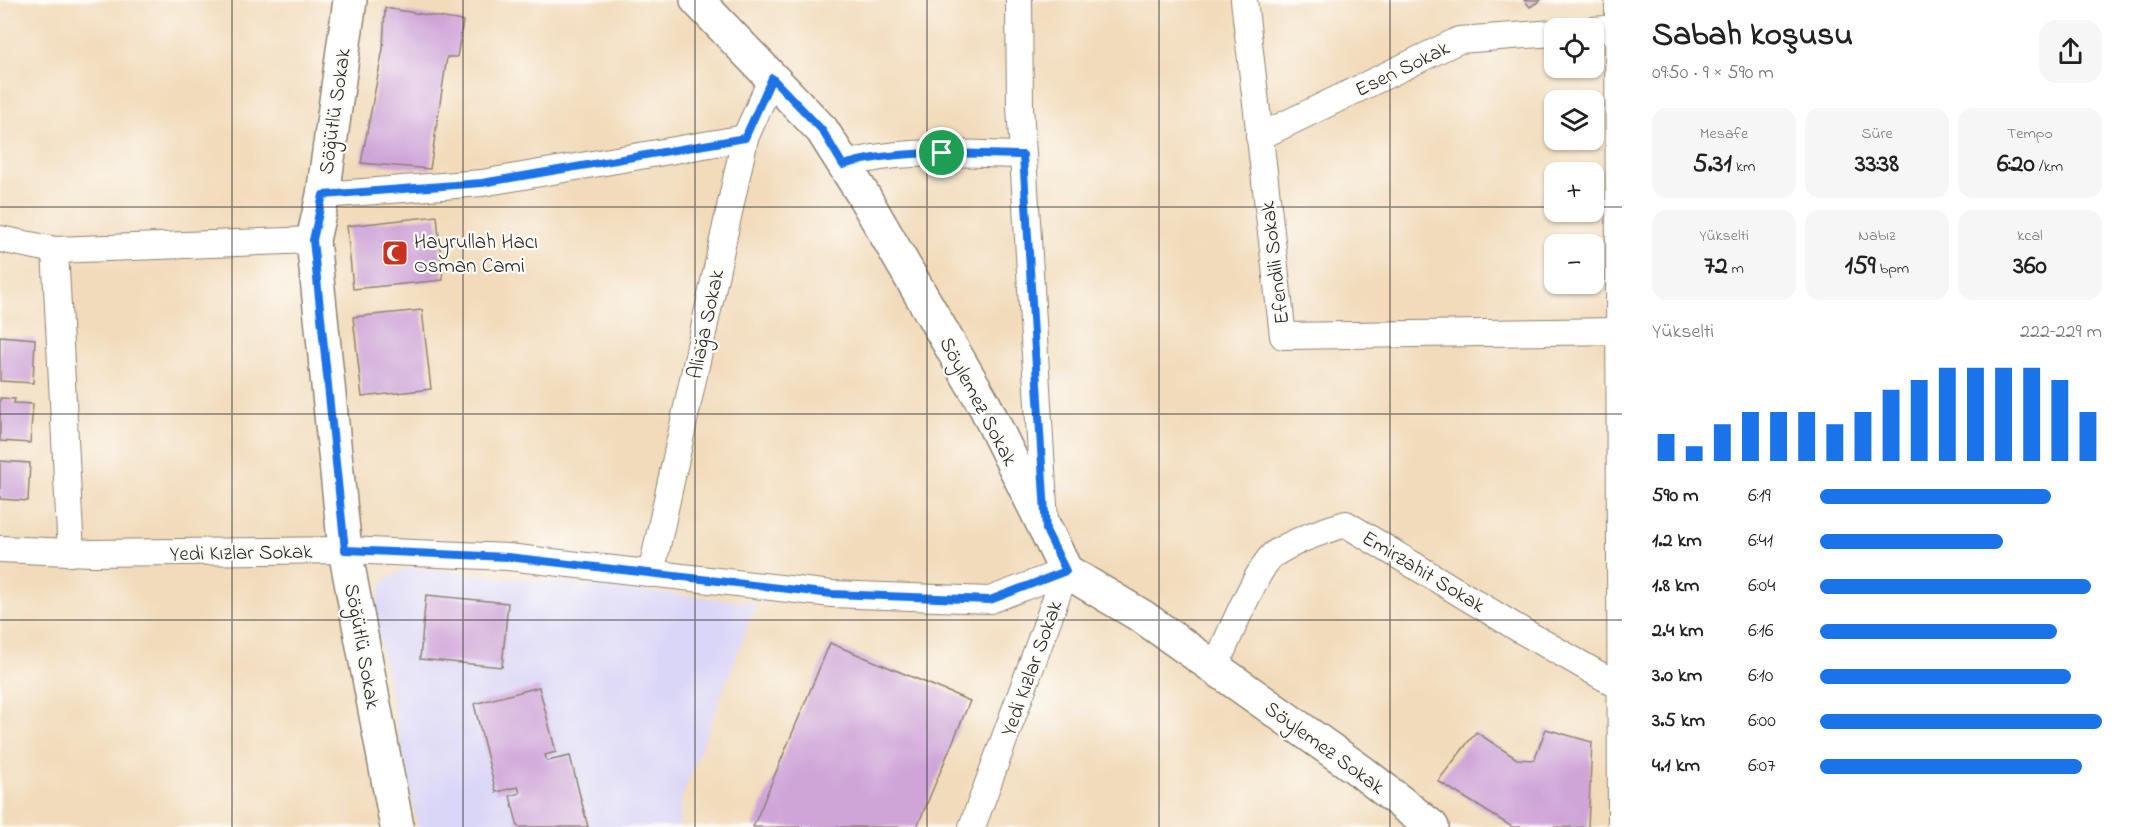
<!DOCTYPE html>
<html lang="tr">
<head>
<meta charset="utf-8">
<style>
  body { margin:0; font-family:"Indie Flower",sans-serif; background:#f6f6f6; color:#222; height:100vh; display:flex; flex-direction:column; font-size:22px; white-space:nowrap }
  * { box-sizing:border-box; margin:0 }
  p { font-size:20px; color:#767676 }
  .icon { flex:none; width:33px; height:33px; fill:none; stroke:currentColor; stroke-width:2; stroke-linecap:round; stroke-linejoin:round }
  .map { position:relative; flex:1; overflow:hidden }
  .side { display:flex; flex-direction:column; background:#fff; width:510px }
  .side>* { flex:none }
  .tools { position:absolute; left:1544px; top:18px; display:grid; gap:12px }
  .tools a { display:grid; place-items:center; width:60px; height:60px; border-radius:12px; background:#fff; box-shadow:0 2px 4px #0004; font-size:30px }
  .pin { position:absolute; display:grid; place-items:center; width:51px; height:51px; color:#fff; margin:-26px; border:3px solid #fff; border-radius:50%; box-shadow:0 2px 6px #0007 }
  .round { display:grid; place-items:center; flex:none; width:63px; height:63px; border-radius:18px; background:#f6f6f6 }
  .summary { display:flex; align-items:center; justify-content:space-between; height:102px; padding:0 30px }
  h1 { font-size:33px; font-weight:700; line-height:45px }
  .stats { display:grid; grid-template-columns:repeat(3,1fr); gap:9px; height:102px; padding:6px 30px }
  .stats div { display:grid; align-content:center; border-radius:15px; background:#f6f6f6; text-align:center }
  .stats b { font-size:26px; font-weight:700 }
  .stats small { font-size:16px; font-weight:400 }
  .stats p { font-size:16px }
  .chart { height:168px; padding:12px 30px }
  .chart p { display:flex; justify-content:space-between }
  .chart svg { width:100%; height:108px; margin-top:6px; stroke:#1a73e8; stroke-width:6 }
  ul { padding:0 30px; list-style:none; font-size:20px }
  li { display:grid; grid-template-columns:96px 72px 1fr; align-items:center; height:45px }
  li i { height:15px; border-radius:8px; background:#1a73e8 }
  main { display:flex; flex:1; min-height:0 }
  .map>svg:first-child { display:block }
</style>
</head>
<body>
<main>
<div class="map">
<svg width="1622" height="827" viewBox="0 0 1622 827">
  <rect width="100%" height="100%" fill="#fdfcf7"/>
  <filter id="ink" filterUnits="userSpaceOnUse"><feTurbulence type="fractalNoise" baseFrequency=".0167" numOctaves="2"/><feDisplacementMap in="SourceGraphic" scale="12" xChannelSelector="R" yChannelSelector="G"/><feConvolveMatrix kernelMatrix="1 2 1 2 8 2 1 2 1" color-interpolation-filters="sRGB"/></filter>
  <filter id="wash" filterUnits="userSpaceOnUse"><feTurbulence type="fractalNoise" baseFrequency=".008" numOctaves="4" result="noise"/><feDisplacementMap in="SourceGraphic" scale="24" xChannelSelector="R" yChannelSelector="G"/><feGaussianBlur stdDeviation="1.35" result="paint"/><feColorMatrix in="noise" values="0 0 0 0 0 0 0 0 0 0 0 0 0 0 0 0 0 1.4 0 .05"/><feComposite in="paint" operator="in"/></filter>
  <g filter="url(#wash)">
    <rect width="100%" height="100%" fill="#f2dbbb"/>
    <!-- built -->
    <path fill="#dad6f7" d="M410,567L757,603L681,800L679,827H418L374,613L382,582Z"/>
    <g id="blocks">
      <!-- building -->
      <g fill="#cfa5d8">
        <path d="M1524,0H1541L1530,7Z"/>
        <path d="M385,8L463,21L457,57H447L430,169L361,163L383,49Z"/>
        <path d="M437,216L443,280L353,289L347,226Z"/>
        <path d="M422,310L431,389L362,397L353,317Z"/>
        <path d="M0,336L35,339L33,383L0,381Z"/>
        <path d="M0,398L15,399L14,403L33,404L30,443L0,441Z"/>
        <path d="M0,461L30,463L28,501L0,499Z"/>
        <path d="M426,595L508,603L502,667L420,659Z"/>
        <path d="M830,643L970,701L917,827H753Z"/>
        <path d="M539,687L556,752L545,755L547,761L570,756L588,827H518L510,796L520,793L518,787L496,792L474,704Z"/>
        <path d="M1546,729L1592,742L1588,827H1512L1438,781L1476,732L1517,759L1534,760Z"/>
      </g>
    </g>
  </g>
  <g filter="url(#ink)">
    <use href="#blocks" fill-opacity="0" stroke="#8e8373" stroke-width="1.5"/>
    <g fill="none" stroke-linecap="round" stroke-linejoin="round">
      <defs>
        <g id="minor">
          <path d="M1019,0L1020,106L1045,521"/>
          <path d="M1244,0L1283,336L1618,331"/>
          <path d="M1618,0L1621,827"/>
          <path d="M1593,30L1618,28"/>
          <path d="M1259,137L1459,40L1554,33"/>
          <path d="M843,165C901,148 963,154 1023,155"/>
          <path d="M323,195L482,183L745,138"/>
          <path d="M0,239L55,250L313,240"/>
          <path d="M55,250L71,553"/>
          <path d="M0,549L92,553L345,550L508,557L832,594L990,600L1066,571L972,827"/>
          <path d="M651,574L745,138L772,78"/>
          <path d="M1215,668C1224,647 1259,564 1274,554C1295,540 1322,531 1346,524L1519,629L1619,686"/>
        </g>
        <g id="tertiary">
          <path d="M350,0L323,195L313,240L345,550L397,827"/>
          <path d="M697,0L822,130L862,193L984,404L1066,571L1143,617L1362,772L1432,827"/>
        </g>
      </defs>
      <!-- minor casing -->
      <use href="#minor" stroke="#8e8373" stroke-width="28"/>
      <!-- tertiary casing -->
      <use href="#tertiary" stroke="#8e8373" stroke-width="36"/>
      <!-- minor -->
      <use href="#minor" stroke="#fff" stroke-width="26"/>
      <!-- tertiary -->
      <use href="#tertiary" stroke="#fff" stroke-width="33"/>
    </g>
  </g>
  <g fill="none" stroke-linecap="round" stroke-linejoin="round" filter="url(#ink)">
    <defs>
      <path id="route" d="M772,78L822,130L843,165C901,148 963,154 1023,155L1046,530L1066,571L990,600L832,594L508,557L345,550L313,240L323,195L482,183L745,138Z"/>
    </defs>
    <!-- route casing -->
    <use href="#route" stroke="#fff" stroke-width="12"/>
    <!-- route -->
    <use href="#route" stroke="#1a73e8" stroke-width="8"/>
  </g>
  <!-- grid -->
  <path fill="none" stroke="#2b2b2b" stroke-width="1.5" stroke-opacity="0.55" d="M232,0V827M463,0V827M695,0V827M927,0V827M1159,0V827M1390,0V827M0,207H1554M1593,207H1622M0,414H1622M0,620H1622"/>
  <!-- icons -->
  <defs>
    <symbol id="mosque-square" viewBox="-11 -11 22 22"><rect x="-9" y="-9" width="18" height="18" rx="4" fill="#c8321e" stroke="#fdfcf7"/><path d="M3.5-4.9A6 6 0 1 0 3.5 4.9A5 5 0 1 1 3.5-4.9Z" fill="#fff"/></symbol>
  </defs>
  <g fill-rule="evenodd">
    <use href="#mosque-square" x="380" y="238" width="30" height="30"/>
  </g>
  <g text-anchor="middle" stroke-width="4.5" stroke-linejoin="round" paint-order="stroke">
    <!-- street labels -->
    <g font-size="21" fill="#2b2b2b" stroke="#fdfcf7">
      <text transform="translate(1402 68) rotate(-26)" y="7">Esen Sokak</text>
      <text transform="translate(334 111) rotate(-82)" y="7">Söğütlü Sokak</text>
      <text transform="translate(1274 263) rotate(-97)" y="7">Efendili Sokak</text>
      <text transform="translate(705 324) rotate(-78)" y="7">Aliağa Sokak</text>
      <text transform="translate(979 401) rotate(62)" y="7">Söylemez Sokak</text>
      <text transform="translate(241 552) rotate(-1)" y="7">Yedi Kızlar Sokak</text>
      <text transform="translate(1424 571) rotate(31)" y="7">Emirzahit Sokak</text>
      <text transform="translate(363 646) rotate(80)" y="7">Söğütlü Sokak</text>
      <text transform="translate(1031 668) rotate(-70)" y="7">Yedi Kızlar Sokak</text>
      <text transform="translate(1325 747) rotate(36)" y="7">Söylemez Sokak</text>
    </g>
    <!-- poi labels -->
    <g font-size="21" fill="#2b2b2b" stroke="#fdfcf7" text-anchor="start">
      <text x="414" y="248">Hayrullah Hacı<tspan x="414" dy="24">Osman Cami</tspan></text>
    </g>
  </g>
</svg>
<div class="tools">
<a><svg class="icon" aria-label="locate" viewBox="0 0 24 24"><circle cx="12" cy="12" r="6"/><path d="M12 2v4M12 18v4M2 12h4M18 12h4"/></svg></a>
<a><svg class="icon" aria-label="layers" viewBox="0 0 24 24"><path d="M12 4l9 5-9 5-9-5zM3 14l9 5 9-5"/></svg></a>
<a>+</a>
<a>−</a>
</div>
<div class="pin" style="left:942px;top:153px;background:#1e9e55"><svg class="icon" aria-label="arrive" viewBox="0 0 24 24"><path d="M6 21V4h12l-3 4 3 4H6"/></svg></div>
</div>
<section class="side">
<div class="summary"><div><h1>Sabah koşusu</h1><p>09:50 · 9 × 590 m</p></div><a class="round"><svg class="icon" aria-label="share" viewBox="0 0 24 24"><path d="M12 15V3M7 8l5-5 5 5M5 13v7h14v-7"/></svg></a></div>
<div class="stats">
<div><p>Mesafe</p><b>5.31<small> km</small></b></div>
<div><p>Süre</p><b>33:38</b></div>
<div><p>Tempo</p><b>6:20<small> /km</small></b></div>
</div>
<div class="stats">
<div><p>Yükselti</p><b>72<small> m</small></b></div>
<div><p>Nabız</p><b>159<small> bpm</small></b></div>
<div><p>kcal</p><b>360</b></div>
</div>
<div class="chart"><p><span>Yükselti</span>222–229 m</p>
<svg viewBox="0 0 160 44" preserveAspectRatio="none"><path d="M5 44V33M15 44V38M25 44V29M35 44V24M45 44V24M55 44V24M65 44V29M75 44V24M85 44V15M95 44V11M105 44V6M115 44V6M125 44V6M135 44V6M145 44V11M155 44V24"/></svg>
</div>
<ul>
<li><b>590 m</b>6:19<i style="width:82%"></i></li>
<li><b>1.2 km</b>6:41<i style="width:65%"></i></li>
<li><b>1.8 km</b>6:04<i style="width:96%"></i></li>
<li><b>2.4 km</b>6:16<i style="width:84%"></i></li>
<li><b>3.0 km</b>6:10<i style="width:89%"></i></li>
<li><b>3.5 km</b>6:00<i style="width:100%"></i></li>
<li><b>4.1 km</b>6:07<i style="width:93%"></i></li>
</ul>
</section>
</main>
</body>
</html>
